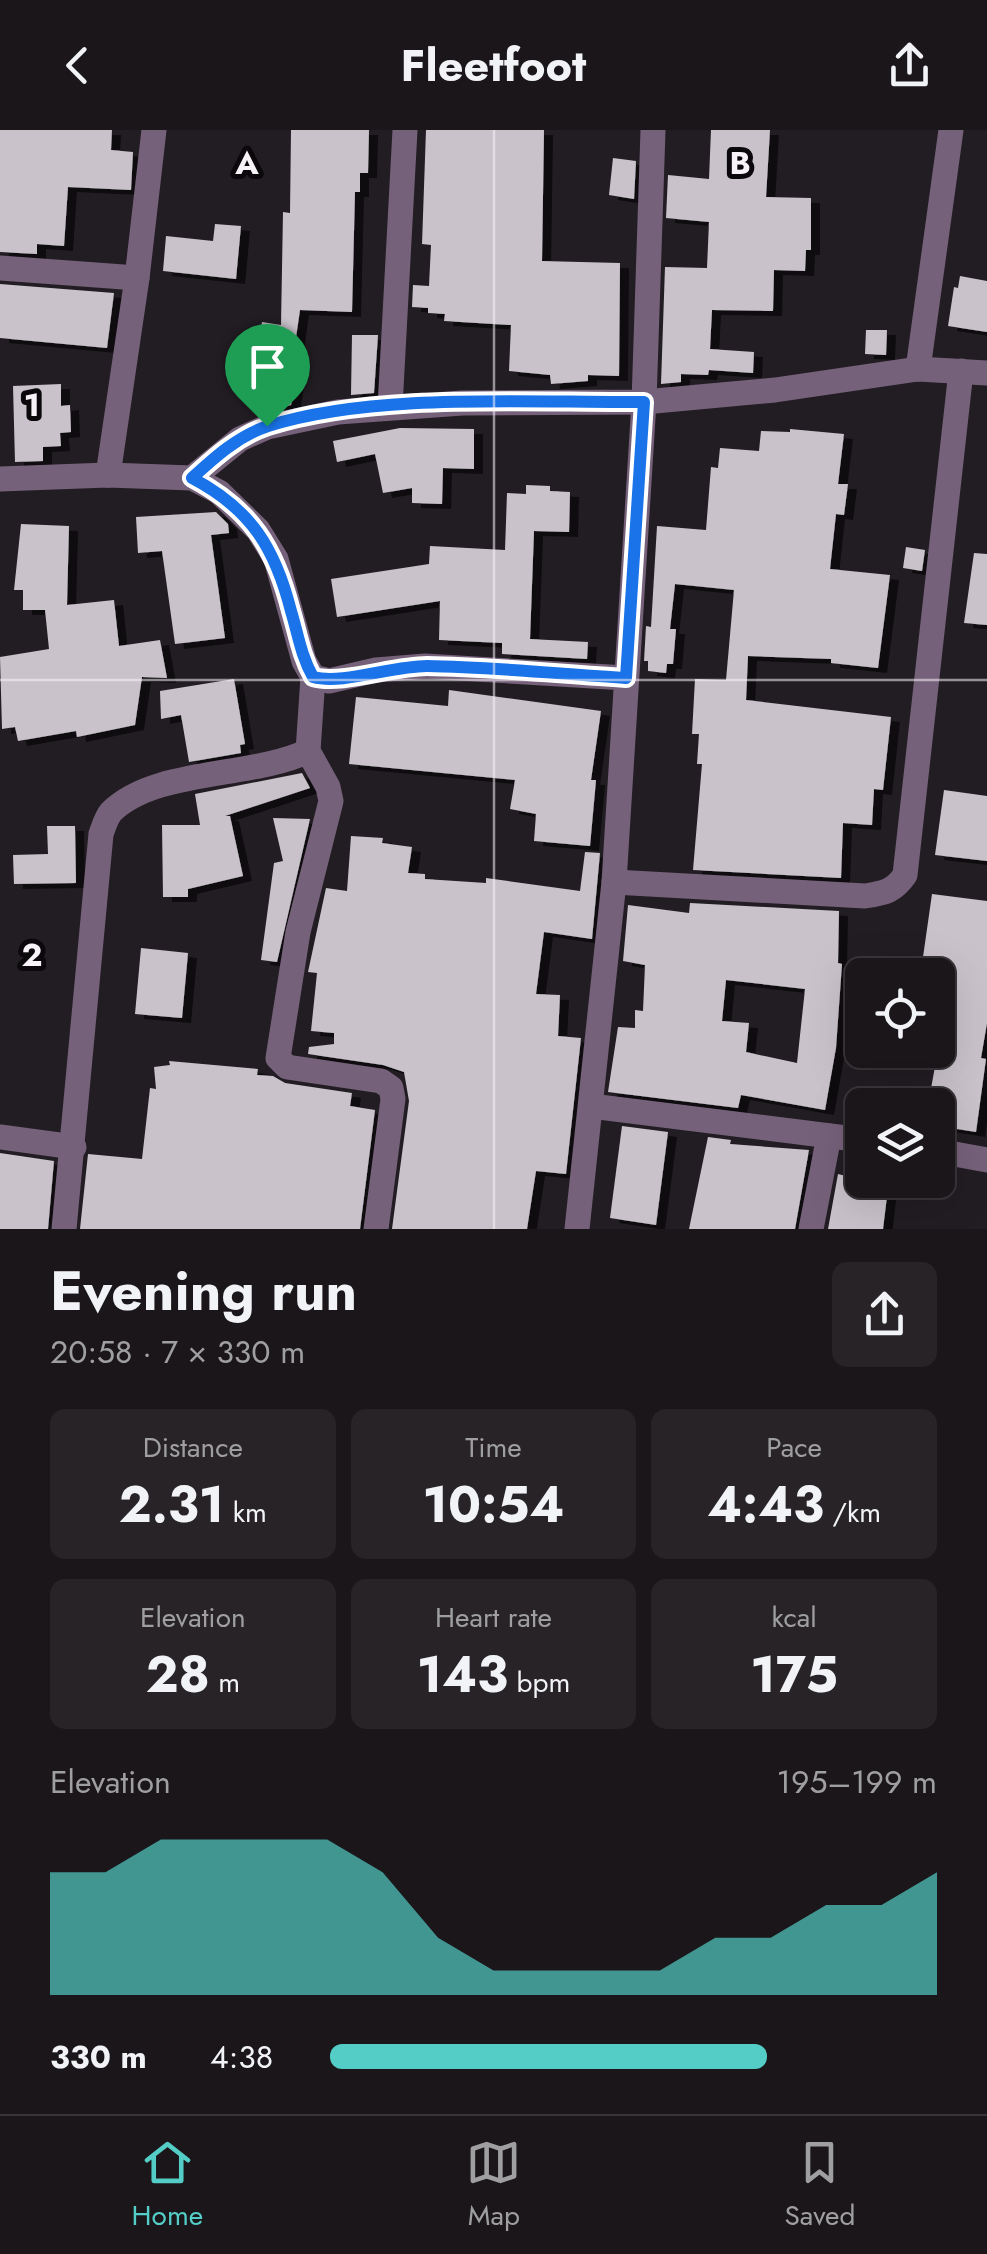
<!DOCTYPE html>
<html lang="en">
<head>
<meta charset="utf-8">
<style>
  body { margin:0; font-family:Jost,sans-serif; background:#272327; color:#f1f3f6; height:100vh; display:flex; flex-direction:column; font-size:38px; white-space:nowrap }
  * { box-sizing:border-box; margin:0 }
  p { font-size:32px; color:#9f9fa2 }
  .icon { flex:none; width:55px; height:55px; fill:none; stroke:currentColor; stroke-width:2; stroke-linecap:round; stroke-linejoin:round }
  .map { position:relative; height:1099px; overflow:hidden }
  .panel { display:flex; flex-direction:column; background:#1a161a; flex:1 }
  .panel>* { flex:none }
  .tools { position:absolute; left:845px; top:828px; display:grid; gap:20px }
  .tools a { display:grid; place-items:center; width:110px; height:110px; border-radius:15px; background:#1a161a; box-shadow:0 10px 40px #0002,0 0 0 2px #383539; font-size:50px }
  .pin { position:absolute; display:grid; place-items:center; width:85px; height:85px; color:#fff; margin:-102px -42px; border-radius:50% 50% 50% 0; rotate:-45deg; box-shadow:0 0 10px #0007 }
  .pin .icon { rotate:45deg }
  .round { display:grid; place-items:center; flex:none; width:105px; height:105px; border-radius:15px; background:#272327 }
  .headline { display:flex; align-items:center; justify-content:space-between; height:170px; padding:0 50px }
  h1 { font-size:55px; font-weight:700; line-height:75px }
  .figures { display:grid; grid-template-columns:repeat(3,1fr); gap:15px; height:170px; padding:10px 50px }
  .figures div { display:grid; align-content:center; border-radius:15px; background:#272327; text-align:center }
  .figures b { font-size:50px; font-weight:700 }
  .figures small { font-size:28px; font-weight:400 }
  .figures p { font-size:28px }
  .chart { height:280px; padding:20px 50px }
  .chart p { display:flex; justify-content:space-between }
  .chart svg { width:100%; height:180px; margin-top:10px; fill:#54cdc6; opacity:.7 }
  ul { padding:0 50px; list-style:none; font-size:32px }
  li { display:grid; grid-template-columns:160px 120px 1fr; align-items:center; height:75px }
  li i { height:25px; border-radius:12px; background:#54cdc6 }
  header { display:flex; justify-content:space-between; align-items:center; height:130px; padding:0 50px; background:#1a161a; font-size:45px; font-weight:700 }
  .dock { display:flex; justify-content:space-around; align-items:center; height:140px; border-top:2px solid #383539; background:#1a161a; font-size:28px; color:#9f9fa2 }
  .dock a { display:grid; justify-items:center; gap:5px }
  .dock .active { color:#54cdc6 }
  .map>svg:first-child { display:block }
</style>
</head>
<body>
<header><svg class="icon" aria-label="back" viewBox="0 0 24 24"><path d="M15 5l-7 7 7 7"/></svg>Fleetfoot<svg class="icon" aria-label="share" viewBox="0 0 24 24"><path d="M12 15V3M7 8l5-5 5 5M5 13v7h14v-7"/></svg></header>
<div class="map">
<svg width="987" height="1099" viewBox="0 0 987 1099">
  <defs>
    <filter id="shadow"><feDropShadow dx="9" dy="5" stdDeviation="0" flood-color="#0009"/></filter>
  </defs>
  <rect width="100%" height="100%" fill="#221d23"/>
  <!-- building -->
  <g fill="#c9c2cb" fill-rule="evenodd" filter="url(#shadow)">
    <path d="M0,0H112L111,20L133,22L131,60L68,57L64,116L37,114V124L0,122Z"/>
    <path d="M291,0H369L368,43H360V62H355L352,182L300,180L292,235L298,236L291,275L279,278L250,273L262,192L281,195L283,82L290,83Z"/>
    <path d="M426,0H544L542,131L620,133L619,246L588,245V251L551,254L550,245L509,241L511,195L444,191L445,184L428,183V178L412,177L413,155L429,156L431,115L422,114Z"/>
    <path d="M711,0H770L766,67L811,68V120H806L805,141L774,140L773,181L712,180L710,219L754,222L753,243L709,240L708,245L681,244V252L661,254L665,137L707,138L709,92L666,88L668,45L709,49Z"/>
    <path d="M613,28L636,31L634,69L609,65Z"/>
    <path d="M215,94L241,96L236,149L163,141L166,106L213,111Z"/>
    <path d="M960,146L987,151V202L948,196L954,157L958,158Z"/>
    <path d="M0,154L114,163L107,218L0,208Z"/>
    <path d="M866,200H887L886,225L865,224Z"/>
    <path d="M352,205H378L374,263L351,265Z"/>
    <path d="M61,254V276L70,275L71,302L60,303L61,316L43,317V331L15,332L13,256Z"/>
    <path d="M400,298L474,299V339L443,338L442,374L412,373V358L383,363L375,324L337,332L333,311Z"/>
    <path d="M790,299L844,304L838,354H848L844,385L836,384L830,439L890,445L878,538L831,533V529L748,526L746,570L891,587L883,660L874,659L872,695L843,693L841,748L693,740L702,634H697L699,604H692L695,549L726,550L734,460L675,454L670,499H676L673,534H667L666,543L648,541V531H644L646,496L651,497L657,396L706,400L711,337L718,338L720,318L759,321L761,301L790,302Z"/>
    <path d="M526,355L550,356V361L570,362L569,402L534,401L530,509L588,512L587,529L502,524V513L439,510L440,471L337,487L331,449L429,434L430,416L505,420L507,363L526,364Z"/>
    <path d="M216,382L228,394L229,403L211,405L225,508L175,514L162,421L138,423L136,387Z"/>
    <path d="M21,394L69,396L67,475L114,470L119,516L160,510L167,548L142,547L135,595L77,607L76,601L18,611L15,597L2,599L0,527L49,519L45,480H23V460H14Z"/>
    <path d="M906,417L925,420L922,441L903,438Z"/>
    <path d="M974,423L987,424V495L964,493Z"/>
    <path d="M234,549L245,614L240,615L241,623L189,632L181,585L161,589L160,561Z"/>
    <path d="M449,560L601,581L591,650H596L590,716L534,711L536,684L510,679L515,650L349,634L356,567L448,576Z"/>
    <path d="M302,643L310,658L225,686H230L243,746L188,759V767H163L162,695H200L195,664Z"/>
    <path d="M944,660L987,666V731L935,725Z"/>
    <path d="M273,688L310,689L277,832L261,830L274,733L283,731Z"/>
    <path d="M47,696H75L76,753L14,754L13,725L48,724Z"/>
    <path d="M351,706L383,708L382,713L412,717L408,743L425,744V749L486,753V748L580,761L585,722L600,723L592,809L544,802L536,864L560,865L558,906L581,908L566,1044L536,1041L527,1099H392L409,971L404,942L383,935L308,924L309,917L334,914V903L311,901L317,843L308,842L326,758L347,761Z"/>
    <path d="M932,764L987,771V893L981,928L986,929L976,1002L938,996V975H928L938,920V837L922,834Z"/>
    <path d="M690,773L839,781L838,833L842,834L836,918L825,980L741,965L738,978L608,962L618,897L635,898V880L643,881L645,835L623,831L628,775L689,783ZM726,850L805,859L797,933L746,922L749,893L722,891Z"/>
    <path d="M141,818L188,823L182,888L135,884Z"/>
    <path d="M169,931L258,939L257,945L273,946L285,953L352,963L350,976L375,980L360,1099H80L88,1024L142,1029L150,958L156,959L154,937L170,935Z"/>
    <path d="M622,996L668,1002L656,1095L610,1088Z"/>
    <path d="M708,1007L731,1010L730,1014L809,1020L795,1099H689Z"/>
    <path d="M0,1023L54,1031L48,1099H0Z"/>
    <path d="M838,1044L862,1050H889L883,1099H828Z"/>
  </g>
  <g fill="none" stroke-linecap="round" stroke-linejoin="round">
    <!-- street -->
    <g stroke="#76617a" stroke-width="25">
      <path d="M0,138L137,148"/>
      <path d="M918,239L951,0"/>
      <path d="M390,277L405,0"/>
      <path d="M108,345L137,148L154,0"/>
      <path d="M192,348L240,309L267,297L338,282L462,273L644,272L775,260L918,239L987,243"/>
      <path d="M0,349L108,345L192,348L219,362L258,400L276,429L304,531L313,547L329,551L376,540L425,536L626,548"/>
      <path d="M313,547L308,621L328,657L331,671L298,802L278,928L287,937L381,951L391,958L393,969L376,1099"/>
      <path d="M614,752L865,766C885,763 894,761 905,745L961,241"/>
      <path d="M591,976L862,1010"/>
      <path d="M0,1007L74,1017"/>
      <path d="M938,1021L987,1030"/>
      <path d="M64,1099L101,704C104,696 106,688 111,682C155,638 253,648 308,621"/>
      <path d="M577,1099L614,752L644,272L653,0"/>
      <path d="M811,1099L829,1006"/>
    </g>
  </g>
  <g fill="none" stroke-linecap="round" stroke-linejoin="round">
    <defs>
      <path id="route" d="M644,272L626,548C560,544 493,537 427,536C392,536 342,555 313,547C301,526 298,504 291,481C275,418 251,379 192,348C215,327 238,306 268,296C376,262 530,273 644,272Z"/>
    </defs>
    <!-- route casing -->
    <use href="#route" stroke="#fff" stroke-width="20"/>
    <!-- route -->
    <use href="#route" stroke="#1a73e8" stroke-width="12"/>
  </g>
  <!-- grid -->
  <path fill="none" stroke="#f6f2f7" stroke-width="2.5" stroke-opacity="0.55" d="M494,0V1099M0,550H987"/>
  <g font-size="32" text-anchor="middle" font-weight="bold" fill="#f6f2f7" stroke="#0a080a" stroke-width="10" stroke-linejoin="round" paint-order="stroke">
    <text x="247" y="44">A</text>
    <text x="740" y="44">B</text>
    <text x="32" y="286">1</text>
    <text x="32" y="836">2</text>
  </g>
</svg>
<div class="tools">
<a><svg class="icon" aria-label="locate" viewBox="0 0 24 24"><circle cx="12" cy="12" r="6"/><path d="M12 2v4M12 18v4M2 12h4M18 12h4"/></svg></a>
<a><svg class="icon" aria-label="layers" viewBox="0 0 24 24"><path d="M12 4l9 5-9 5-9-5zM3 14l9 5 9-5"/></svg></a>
</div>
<div class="pin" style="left:267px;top:296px;background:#1e9e55"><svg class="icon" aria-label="arrive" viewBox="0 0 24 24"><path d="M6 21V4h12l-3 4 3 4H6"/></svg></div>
</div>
<section class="panel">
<div class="headline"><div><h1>Evening run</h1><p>20:58 · 7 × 330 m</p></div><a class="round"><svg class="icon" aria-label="share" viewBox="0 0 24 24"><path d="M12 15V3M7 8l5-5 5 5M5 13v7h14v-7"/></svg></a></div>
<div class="figures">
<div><p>Distance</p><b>2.31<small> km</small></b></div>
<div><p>Time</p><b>10:54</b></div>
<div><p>Pace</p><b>4:43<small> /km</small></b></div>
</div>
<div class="figures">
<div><p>Elevation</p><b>28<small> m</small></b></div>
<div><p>Heart rate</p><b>143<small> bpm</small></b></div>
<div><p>kcal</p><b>175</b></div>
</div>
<div class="chart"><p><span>Elevation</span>195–199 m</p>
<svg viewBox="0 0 160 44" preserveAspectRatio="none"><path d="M0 44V14L10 14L20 6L30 6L40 6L50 6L60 14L70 30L80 38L90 38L100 38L110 38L120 30L130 30L140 22L150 22L160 14V44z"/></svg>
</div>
<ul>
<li><b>330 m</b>4:38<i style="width:72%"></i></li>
</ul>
</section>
<nav class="dock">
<a class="active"><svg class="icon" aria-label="home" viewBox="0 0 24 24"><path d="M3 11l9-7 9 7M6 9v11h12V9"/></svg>Home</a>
<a><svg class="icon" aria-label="map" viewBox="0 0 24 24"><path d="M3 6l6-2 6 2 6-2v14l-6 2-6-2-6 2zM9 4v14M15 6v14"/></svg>Map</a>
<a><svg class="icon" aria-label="saved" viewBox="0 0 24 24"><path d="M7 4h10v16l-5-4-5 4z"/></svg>Saved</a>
</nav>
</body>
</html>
